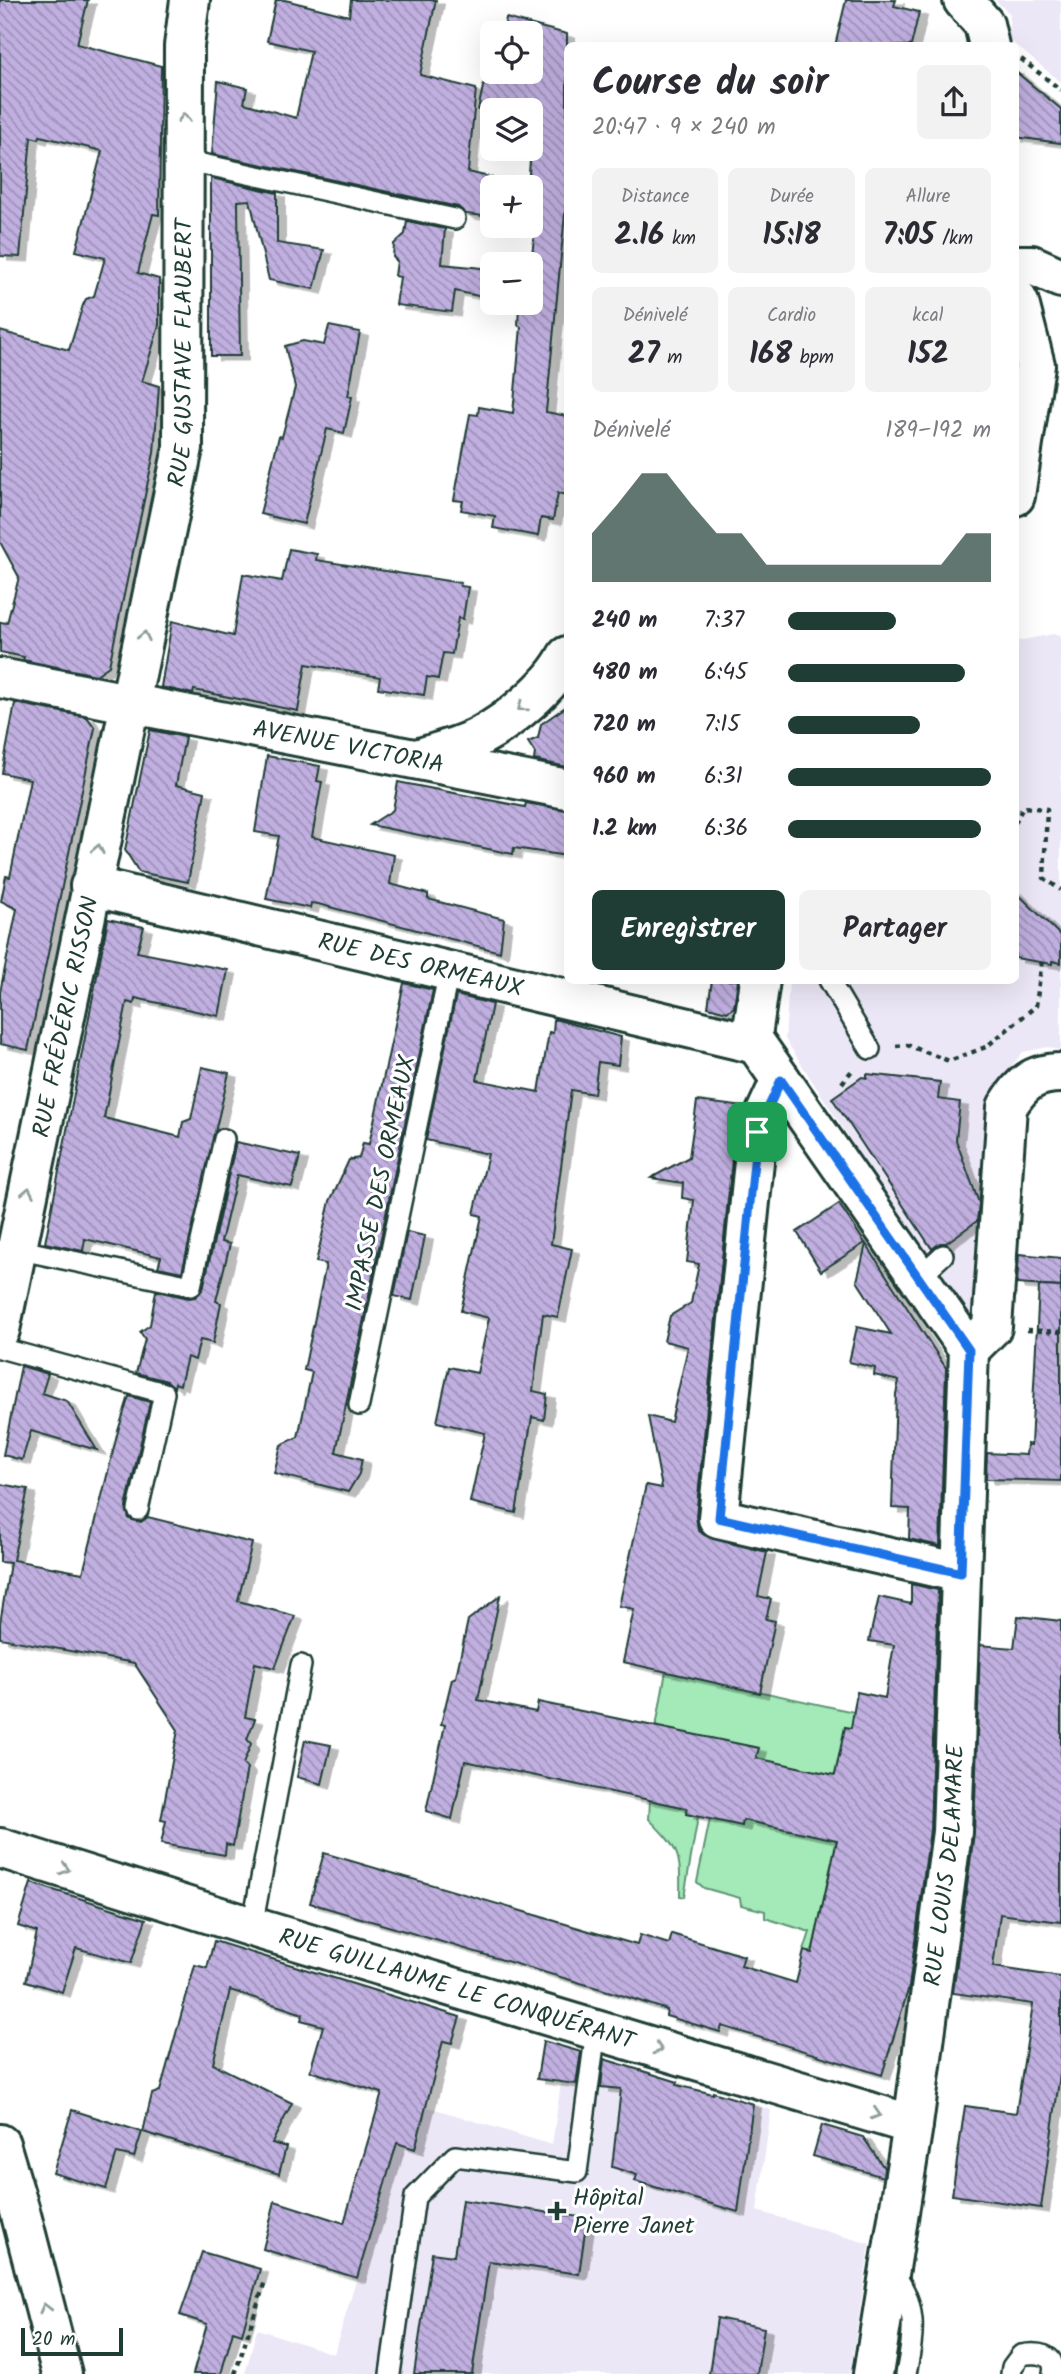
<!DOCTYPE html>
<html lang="fr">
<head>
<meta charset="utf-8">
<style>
  body { margin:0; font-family:Kalam,sans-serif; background:#f2f2f3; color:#2b2b33; height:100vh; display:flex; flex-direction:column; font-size:26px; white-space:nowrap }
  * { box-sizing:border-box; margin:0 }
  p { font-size:23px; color:#7c7c81 }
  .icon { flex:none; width:38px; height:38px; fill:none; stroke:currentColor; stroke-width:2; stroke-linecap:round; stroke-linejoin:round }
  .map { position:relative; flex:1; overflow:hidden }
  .side { position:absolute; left:564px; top:42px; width:455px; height:942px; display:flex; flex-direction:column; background:#fff; border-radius:10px; box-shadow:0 7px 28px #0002 }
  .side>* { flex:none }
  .fabs { position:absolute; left:480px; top:21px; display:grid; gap:14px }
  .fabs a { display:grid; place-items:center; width:63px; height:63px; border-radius:10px; background:#fff; box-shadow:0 7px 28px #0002; font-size:35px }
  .scale { position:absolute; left:21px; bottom:18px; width:102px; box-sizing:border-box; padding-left:7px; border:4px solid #1f3d34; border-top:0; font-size:19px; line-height:24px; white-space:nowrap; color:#1f3d34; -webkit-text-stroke:5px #fff; paint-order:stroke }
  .pin { position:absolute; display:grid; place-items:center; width:60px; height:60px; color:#fff; margin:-30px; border-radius:14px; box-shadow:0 4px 10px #0006 }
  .round { display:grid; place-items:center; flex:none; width:74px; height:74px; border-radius:10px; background:#f2f2f3 }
  .summary { display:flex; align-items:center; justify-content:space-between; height:119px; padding:0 28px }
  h1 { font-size:38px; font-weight:700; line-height:52px }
  .metrics { display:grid; grid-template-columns:repeat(3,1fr); gap:10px; height:119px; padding:7px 28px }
  .metrics div { display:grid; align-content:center; border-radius:10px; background:#f2f2f3; text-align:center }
  .metrics b { font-size:30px; font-weight:700 }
  .metrics small { font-size:19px; font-weight:400 }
  .metrics p { font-size:19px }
  .chart { height:196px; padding:14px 28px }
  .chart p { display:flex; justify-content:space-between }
  .chart svg { width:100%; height:126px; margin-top:7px; fill:#1f3d34; opacity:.7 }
  .button { display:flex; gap:14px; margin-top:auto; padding:14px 28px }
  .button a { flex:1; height:80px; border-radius:10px; background:#1f3d34; color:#fff; font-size:28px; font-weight:700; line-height:80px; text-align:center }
  .button a+a { background:#f2f2f3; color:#2b2b33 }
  ul { padding:0 28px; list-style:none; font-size:23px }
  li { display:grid; grid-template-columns:112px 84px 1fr; align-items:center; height:52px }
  li i { height:18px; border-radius:9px; background:#1f3d34 }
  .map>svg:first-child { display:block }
</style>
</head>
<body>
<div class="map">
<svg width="1061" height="2374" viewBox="0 0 1061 2374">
  <defs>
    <pattern id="building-back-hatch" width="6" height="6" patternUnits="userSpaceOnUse" patternTransform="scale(1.75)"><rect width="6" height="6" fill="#c0afe0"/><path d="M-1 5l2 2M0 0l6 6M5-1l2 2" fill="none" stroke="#9b90b6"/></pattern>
    <filter id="shadow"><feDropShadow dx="8" dy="4.5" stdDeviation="0" flood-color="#0004"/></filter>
  </defs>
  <rect width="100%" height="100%" fill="#fff"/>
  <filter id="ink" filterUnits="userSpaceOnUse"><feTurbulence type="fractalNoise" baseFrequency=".0143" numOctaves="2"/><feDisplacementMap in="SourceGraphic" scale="14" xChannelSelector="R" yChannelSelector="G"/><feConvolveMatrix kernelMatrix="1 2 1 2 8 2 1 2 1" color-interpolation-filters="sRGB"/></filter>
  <g filter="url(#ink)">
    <!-- built -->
    <g fill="#ece7f6">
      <path d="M995,0H1061V82L1008,39L1010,14Z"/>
      <path d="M1053,634L1061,636V1051L1048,1047L1023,1052L1007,1072L992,1104L978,1316L967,1320L785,1039L789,980H1015V665L1018,641Z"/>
      <path d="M566,2047L625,2066L612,2167L637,2175L635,2180L738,2211L753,2104L771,2110L757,2211L870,2244L850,2374H245L257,2329L334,2354L409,2101L552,2145Z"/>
    </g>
    <!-- green -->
    <g fill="#a3eab8" stroke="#619476" stroke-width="2">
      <path d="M666,1671L863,1714L860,1730L845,1727L838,1833L812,1953L804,1951L810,1932L765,1918V1911L741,1905L740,1898L704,1888L697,1882L710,1819L742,1825L758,1749L656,1727Z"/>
      <path d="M650,1800L687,1808L686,1814L698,1817L684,1897L680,1896C681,1852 679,1850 649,1819Z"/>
    </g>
    <!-- building -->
    <g fill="url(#building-back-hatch)" stroke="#1f3d34" stroke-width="2" filter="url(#shadow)">
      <path d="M0,0H88L77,44L161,66L159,215L153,214L138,273L159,279V326L142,381L159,386L154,453L109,666L96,675L23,660L24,657L0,652V622L7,623L19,577L0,542V331L69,350L83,305L86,299L94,296L105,258L76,251L102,151L40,136L39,139L31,137L20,257L0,256Z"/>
      <path d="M276,0H285L349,16L351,0H436L420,75L476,89L468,172L528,186L534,110H478L487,68L492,70V72H530V33H503L506,18L567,34V193L546,412L567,416V495L558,493L553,520L541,518L538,536L493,528L495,516L461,510L463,501L454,500L470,414L478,415L479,407L513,413L521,327L518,325L519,306L506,303H530V272L536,221H530V187H492V217L466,214L458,207L212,154L218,81L247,88L244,103L296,118L311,51L267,41Z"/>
      <path d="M846,0H896L894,6L919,12L911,46H835Z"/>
      <path d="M1015,71L1061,109V143L1015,137Z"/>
      <path d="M211,178L277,193V243L324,250L314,289L269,280L250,200L238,201L240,356H211Z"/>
      <path d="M407,221L445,229L442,264L492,269V299L455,291L452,312L396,305L400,277L395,276L397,261L393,257L394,244L405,234Z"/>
      <path d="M329,326L360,332L348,396L352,397L344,433L327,429L304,524L260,514L279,436L282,437L295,387L285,346L303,341L324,345Z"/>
      <path d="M289,549L317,554L316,560L461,583L460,586L468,587L463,619L458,618L452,654L443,653L438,679L427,677L424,695L378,688L380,677L306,664L298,711L194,690L193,694L161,687L172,621L233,636L243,574L282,581Z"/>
      <path d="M15,703L87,717L95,728L28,1050L0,1044V992L17,909L1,901L6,876L10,877L30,779L2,773Z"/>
      <path d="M567,706V767L534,760L535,753L528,742L538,738L541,724Z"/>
      <path d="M150,730L185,737L176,785L205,792L188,882L139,872L125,850Z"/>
      <path d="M267,756L320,766L317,781L322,782L312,837L394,855L390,884L428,894V899L504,919L500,952L318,904L311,903L310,908L266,899L279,836L255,832Z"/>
      <path d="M398,782L525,807L526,803L567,810V856L514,848L513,854L370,825L393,810Z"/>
      <path d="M1015,891L1061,936V963L1052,961V964L1015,958Z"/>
      <path d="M108,919L144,927L137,952L228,970L219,1016L135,998L134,1004L127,1002L104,1118L180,1137L183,1122L191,1119L202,1067L229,1073L182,1272L158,1267L161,1257L85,1239L83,1251L45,1243Z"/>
      <path d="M712,980H738L734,1007L727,1012L708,1007Z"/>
      <path d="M404,983L433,990L336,1452L362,1459L359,1474L348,1492L274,1473L281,1445L298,1437L312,1372L304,1370L326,1264L316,1262L330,1201L349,1160L359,1158L363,1143L369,1144Z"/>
      <path d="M456,995L492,1004L477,1080L539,1092L549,1032L553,1033L554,1019L621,1037L618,1065L598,1062L594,1094L571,1090L551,1244L572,1249L558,1317L543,1314L533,1391L547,1394L544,1420L532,1417L516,1513L470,1502L485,1433L437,1422L449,1367L477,1373L489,1318L461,1311L482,1216L474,1214L488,1154L426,1140Z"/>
      <path d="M867,1074L940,1082L938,1099L960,1102L956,1140L979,1203L977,1221L946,1243H940L932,1249L832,1098L862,1077L867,1078Z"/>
      <path d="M697,1101L745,1107L735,1130L696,1516L698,1530L704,1535L713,1539L767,1552L758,1596L771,1599L766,1619L775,1621L760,1693L623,1662L634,1609L619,1606L646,1485L662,1488L648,1416L671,1422L688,1347L664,1341L670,1316L691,1303L699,1264L687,1262L694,1200L682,1198L683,1183L651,1178L689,1157Z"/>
      <path d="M236,1142L300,1156L292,1187L237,1175L221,1242L230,1244L216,1301L221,1303L213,1343L200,1340L195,1360L187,1357L180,1385L175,1383L174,1387L167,1381L136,1373L145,1339L140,1332L150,1325L156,1291L189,1298L195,1297L203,1289Z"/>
      <path d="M839,1204L865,1243L821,1271L797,1232Z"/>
      <path d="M407,1232L425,1236L412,1300L394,1296Z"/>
      <path d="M866,1244L946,1368L940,1546L909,1539L910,1509L892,1508L896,1394L899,1381L874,1375L875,1368L849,1362L857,1327L891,1334L857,1281Z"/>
      <path d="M1019,1254L1061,1258V1287L1017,1284Z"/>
      <path d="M1039,1286L1061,1287V1481L986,1479L987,1453L1026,1455L1027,1444L1031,1445Z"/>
      <path d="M21,1366L48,1374L42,1393L67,1401L97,1450L31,1431L22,1460L3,1455Z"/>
      <path d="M129,1396L150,1402L126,1507L129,1519L141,1522L148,1517L252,1543L238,1601L295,1616L275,1668L255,1663L245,1717L255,1719L247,1739L251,1744L243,1764L247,1768L233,1846L226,1844L225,1855L161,1844L166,1821L161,1820L178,1730L134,1663L0,1638V1623L10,1563L0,1562V1484L28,1489L13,1560L83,1573L118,1431Z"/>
      <path d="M911,1584L938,1590L930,1830L909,1987L882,2075L722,2026L720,2032L666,2016L667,2010L621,1995L310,1903L324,1853L637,1945L640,1935L669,1944L672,1934L744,1956L741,1966L796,1983L804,1951L812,1953L837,1840L743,1820L742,1826L686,1814L687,1808L465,1761L452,1819L426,1811L445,1725L441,1724L452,1679L456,1677L468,1620L500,1596L478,1700L536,1712L538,1702L759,1748L756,1758L835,1775L845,1727L851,1728L857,1692L885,1698L894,1645L869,1641L879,1597L911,1604Z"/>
      <path d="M1018,1616L1061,1621V1922L1000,1914L993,1967L1061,1977V2067L1041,2208L952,2195L965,2106L1016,2113L1033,2004L953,1993L974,1833L980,1645L1014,1648Z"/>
      <path d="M305,1740L331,1745L322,1784L297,1777Z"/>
      <path d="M31,1883L146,1919L131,1963L76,1948L62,1992L26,1981L37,1932L18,1926Z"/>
      <path d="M214,1941L460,2017L452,2043L443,2041L415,2149L397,2143L357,2278L263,2249L275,2201L344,2223L382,2093L310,2071L323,2026L301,2020L303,2014L230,1990L213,2064L292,2103L272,2143L286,2147L279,2174L143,2132L152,2094L160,2091L195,1965L207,1968Z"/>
      <path d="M543,2041L581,2052L576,2084L537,2079Z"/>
      <path d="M604,2059L678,2082L677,2085L713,2094V2092L753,2104L738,2212L635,2181L637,2175L612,2167L621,2089L601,2087Z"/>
      <path d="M72,2110L142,2132L134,2157L117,2153L106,2189L53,2173Z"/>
      <path d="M822,2125L863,2137L884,2168L883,2177L813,2156Z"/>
      <path d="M462,2200L587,2218L579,2274L489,2261L472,2374H414L432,2253L454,2256Z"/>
      <path d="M202,2252L260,2269L242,2334L233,2331L221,2374H193L207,2324L180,2315Z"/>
      <path d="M717,2318L764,2328L757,2374H709Z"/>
    </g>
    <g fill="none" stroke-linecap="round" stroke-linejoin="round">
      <defs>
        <g id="service">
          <path d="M184,160L455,219"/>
          <path d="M829,980L870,1049"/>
          <path d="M16,1249L191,1286L224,1139"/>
          <path d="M919,1277L943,1255"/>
          <path d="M0,1348L164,1393L138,1510"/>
          <path d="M359,1405L449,971"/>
          <path d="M252,1927L301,1665"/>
          <path d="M891,2270C919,2304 914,2334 906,2374"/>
          <path d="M390,2374L415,2197L455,2156L577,2172L596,2030"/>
          <path d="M1011,2374L1012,2367L1021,2355C1036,2352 1057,2353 1053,2374"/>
        </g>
        <g id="minor">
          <path d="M963,0L984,24L989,46"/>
          <path d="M1015,265H1032L1061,278"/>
          <path d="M1015,296L1019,303L1035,365L1015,496"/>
          <path id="s1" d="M0,678L567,789"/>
          <path d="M417,759C437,752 460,747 479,737C509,721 551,687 567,656"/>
          <path id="s2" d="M90,886L756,1044L969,1350"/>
          <path d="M751,1043L760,980"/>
          <path d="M781,1080L757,1132L718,1518L961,1573"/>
          <path id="s3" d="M0,1330L183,448L184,46L190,0"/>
          <path d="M969,1350L992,1327L1007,1107C1021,1084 1033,1073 1061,1073"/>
          <path id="s4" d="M0,1848L252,1927L913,2125"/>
          <path d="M0,2144L20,2211L62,2374"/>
          <path id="s5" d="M873,2374L913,2125L952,1832L969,1350"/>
        </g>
      </defs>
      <!-- service casing -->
      <use href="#service" stroke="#1f3d34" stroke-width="24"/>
      <!-- minor casing -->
      <use href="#minor" stroke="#1f3d34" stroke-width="44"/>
      <!-- path -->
      <g stroke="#1f3d34" stroke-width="4.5" stroke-dasharray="5 5" stroke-linecap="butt">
        <path d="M1021,59L1061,90"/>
        <path d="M1015,823L1023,807L1047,809L1044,878L1061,890"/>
        <path d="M896,1046L907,1045L949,1061L986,1047L1036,1006L1042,960"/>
        <path d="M842,1083L854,1068"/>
        <path d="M1027,1330L1061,1332"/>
        <path d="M235,2374L265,2281"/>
      </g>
      <!-- service -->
      <use href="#service" stroke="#fff" stroke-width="19"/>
      <!-- minor -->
      <use href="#minor" stroke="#fff" stroke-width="38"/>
    </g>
    <!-- one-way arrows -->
    <defs><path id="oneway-chevron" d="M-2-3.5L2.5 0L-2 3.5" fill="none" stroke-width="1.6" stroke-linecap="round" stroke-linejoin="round" transform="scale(1.75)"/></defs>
    <g stroke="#8f9e9a">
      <use href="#oneway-chevron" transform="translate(184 118) rotate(-90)"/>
      <use href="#oneway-chevron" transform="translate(144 636) rotate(-78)"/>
      <use href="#oneway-chevron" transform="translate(522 707) rotate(143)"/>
      <use href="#oneway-chevron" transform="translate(98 849) rotate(-78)"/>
      <use href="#oneway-chevron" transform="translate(28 1192) rotate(-79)"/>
      <use href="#oneway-chevron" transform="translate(65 1869) rotate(17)"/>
      <use href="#oneway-chevron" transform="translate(658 2049) rotate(17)"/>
      <use href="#oneway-chevron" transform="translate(876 2114) rotate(17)"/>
      <use href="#oneway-chevron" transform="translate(45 2308) rotate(-104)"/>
    </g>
  </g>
  <g fill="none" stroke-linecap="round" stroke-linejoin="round" filter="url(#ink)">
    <defs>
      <path id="route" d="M781,1080L969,1350L961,1573L719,1518L757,1132Z"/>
    </defs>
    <!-- route casing -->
    <use href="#route" stroke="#fff" stroke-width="14"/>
    <!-- route -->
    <use href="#route" stroke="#1a73e8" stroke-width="9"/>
  </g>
  <!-- markers -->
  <path fill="#1f3d34" stroke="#fff" stroke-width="2.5" d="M553.5 2200.5h7v7h7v7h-7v7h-7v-7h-7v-7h7z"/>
  <g text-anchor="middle" stroke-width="6" stroke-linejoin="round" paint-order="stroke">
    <!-- street labels -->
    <g font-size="24" fill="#1f3d34" stroke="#fff">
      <text dy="8" stroke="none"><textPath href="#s3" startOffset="996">RUE GUSTAVE FLAUBERT</textPath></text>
      <text dy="8" stroke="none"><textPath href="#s1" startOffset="355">AVENUE VICTORIA</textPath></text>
      <text dy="8" stroke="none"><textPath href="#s2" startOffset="340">RUE DES ORMEAUX</textPath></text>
      <text dy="8" stroke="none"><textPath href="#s3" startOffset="320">RUE FRÉDÉRIC RISSON</textPath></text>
      <text transform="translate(380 1183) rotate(-78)" y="8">IMPASSE DES ORMEAUX</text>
      <text dy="8" stroke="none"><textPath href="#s5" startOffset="514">RUE LOUIS DELAMARE</textPath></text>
      <text dy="8" stroke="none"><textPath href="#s4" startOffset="478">RUE GUILLAUME LE CONQUÉRANT</textPath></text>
    </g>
    <!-- poi labels -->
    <g font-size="24" fill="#1f3d34" stroke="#fff" text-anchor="start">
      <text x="573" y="2205">Hôpital<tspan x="573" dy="28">Pierre Janet</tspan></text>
    </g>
  </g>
</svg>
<div class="fabs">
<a><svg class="icon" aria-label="locate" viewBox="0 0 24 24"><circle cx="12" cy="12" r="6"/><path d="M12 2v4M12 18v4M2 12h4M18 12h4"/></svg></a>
<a><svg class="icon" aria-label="layers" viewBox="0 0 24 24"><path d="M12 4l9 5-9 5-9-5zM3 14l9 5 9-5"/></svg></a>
<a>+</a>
<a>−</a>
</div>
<div class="scale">20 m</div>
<div class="pin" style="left:757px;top:1132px;background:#1e9e55"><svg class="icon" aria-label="arrive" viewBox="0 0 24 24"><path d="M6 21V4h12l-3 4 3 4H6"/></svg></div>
<section class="side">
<div class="summary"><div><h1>Course du soir</h1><p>20:47 · 9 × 240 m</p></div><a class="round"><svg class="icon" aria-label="share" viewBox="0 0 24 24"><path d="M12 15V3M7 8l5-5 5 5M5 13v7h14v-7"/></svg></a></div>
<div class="metrics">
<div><p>Distance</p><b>2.16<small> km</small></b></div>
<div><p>Durée</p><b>15:18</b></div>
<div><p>Allure</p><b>7:05<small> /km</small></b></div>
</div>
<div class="metrics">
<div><p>Dénivelé</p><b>27<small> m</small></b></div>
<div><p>Cardio</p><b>168<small> bpm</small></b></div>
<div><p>kcal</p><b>152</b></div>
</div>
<div class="chart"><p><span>Dénivelé</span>189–192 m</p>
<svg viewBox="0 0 160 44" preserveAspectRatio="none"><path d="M0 44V27L10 17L20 6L30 6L40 17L50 27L60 27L70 38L80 38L90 38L100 38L110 38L120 38L130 38L140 38L150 27L160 27V44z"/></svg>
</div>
<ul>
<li><b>240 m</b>7:37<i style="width:53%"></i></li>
<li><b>480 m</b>6:45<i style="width:87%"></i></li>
<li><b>720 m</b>7:15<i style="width:65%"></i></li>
<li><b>960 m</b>6:31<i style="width:100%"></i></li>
<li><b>1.2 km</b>6:36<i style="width:95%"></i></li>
</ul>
<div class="button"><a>Enregistrer</a><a>Partager</a></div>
</section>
</div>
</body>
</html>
